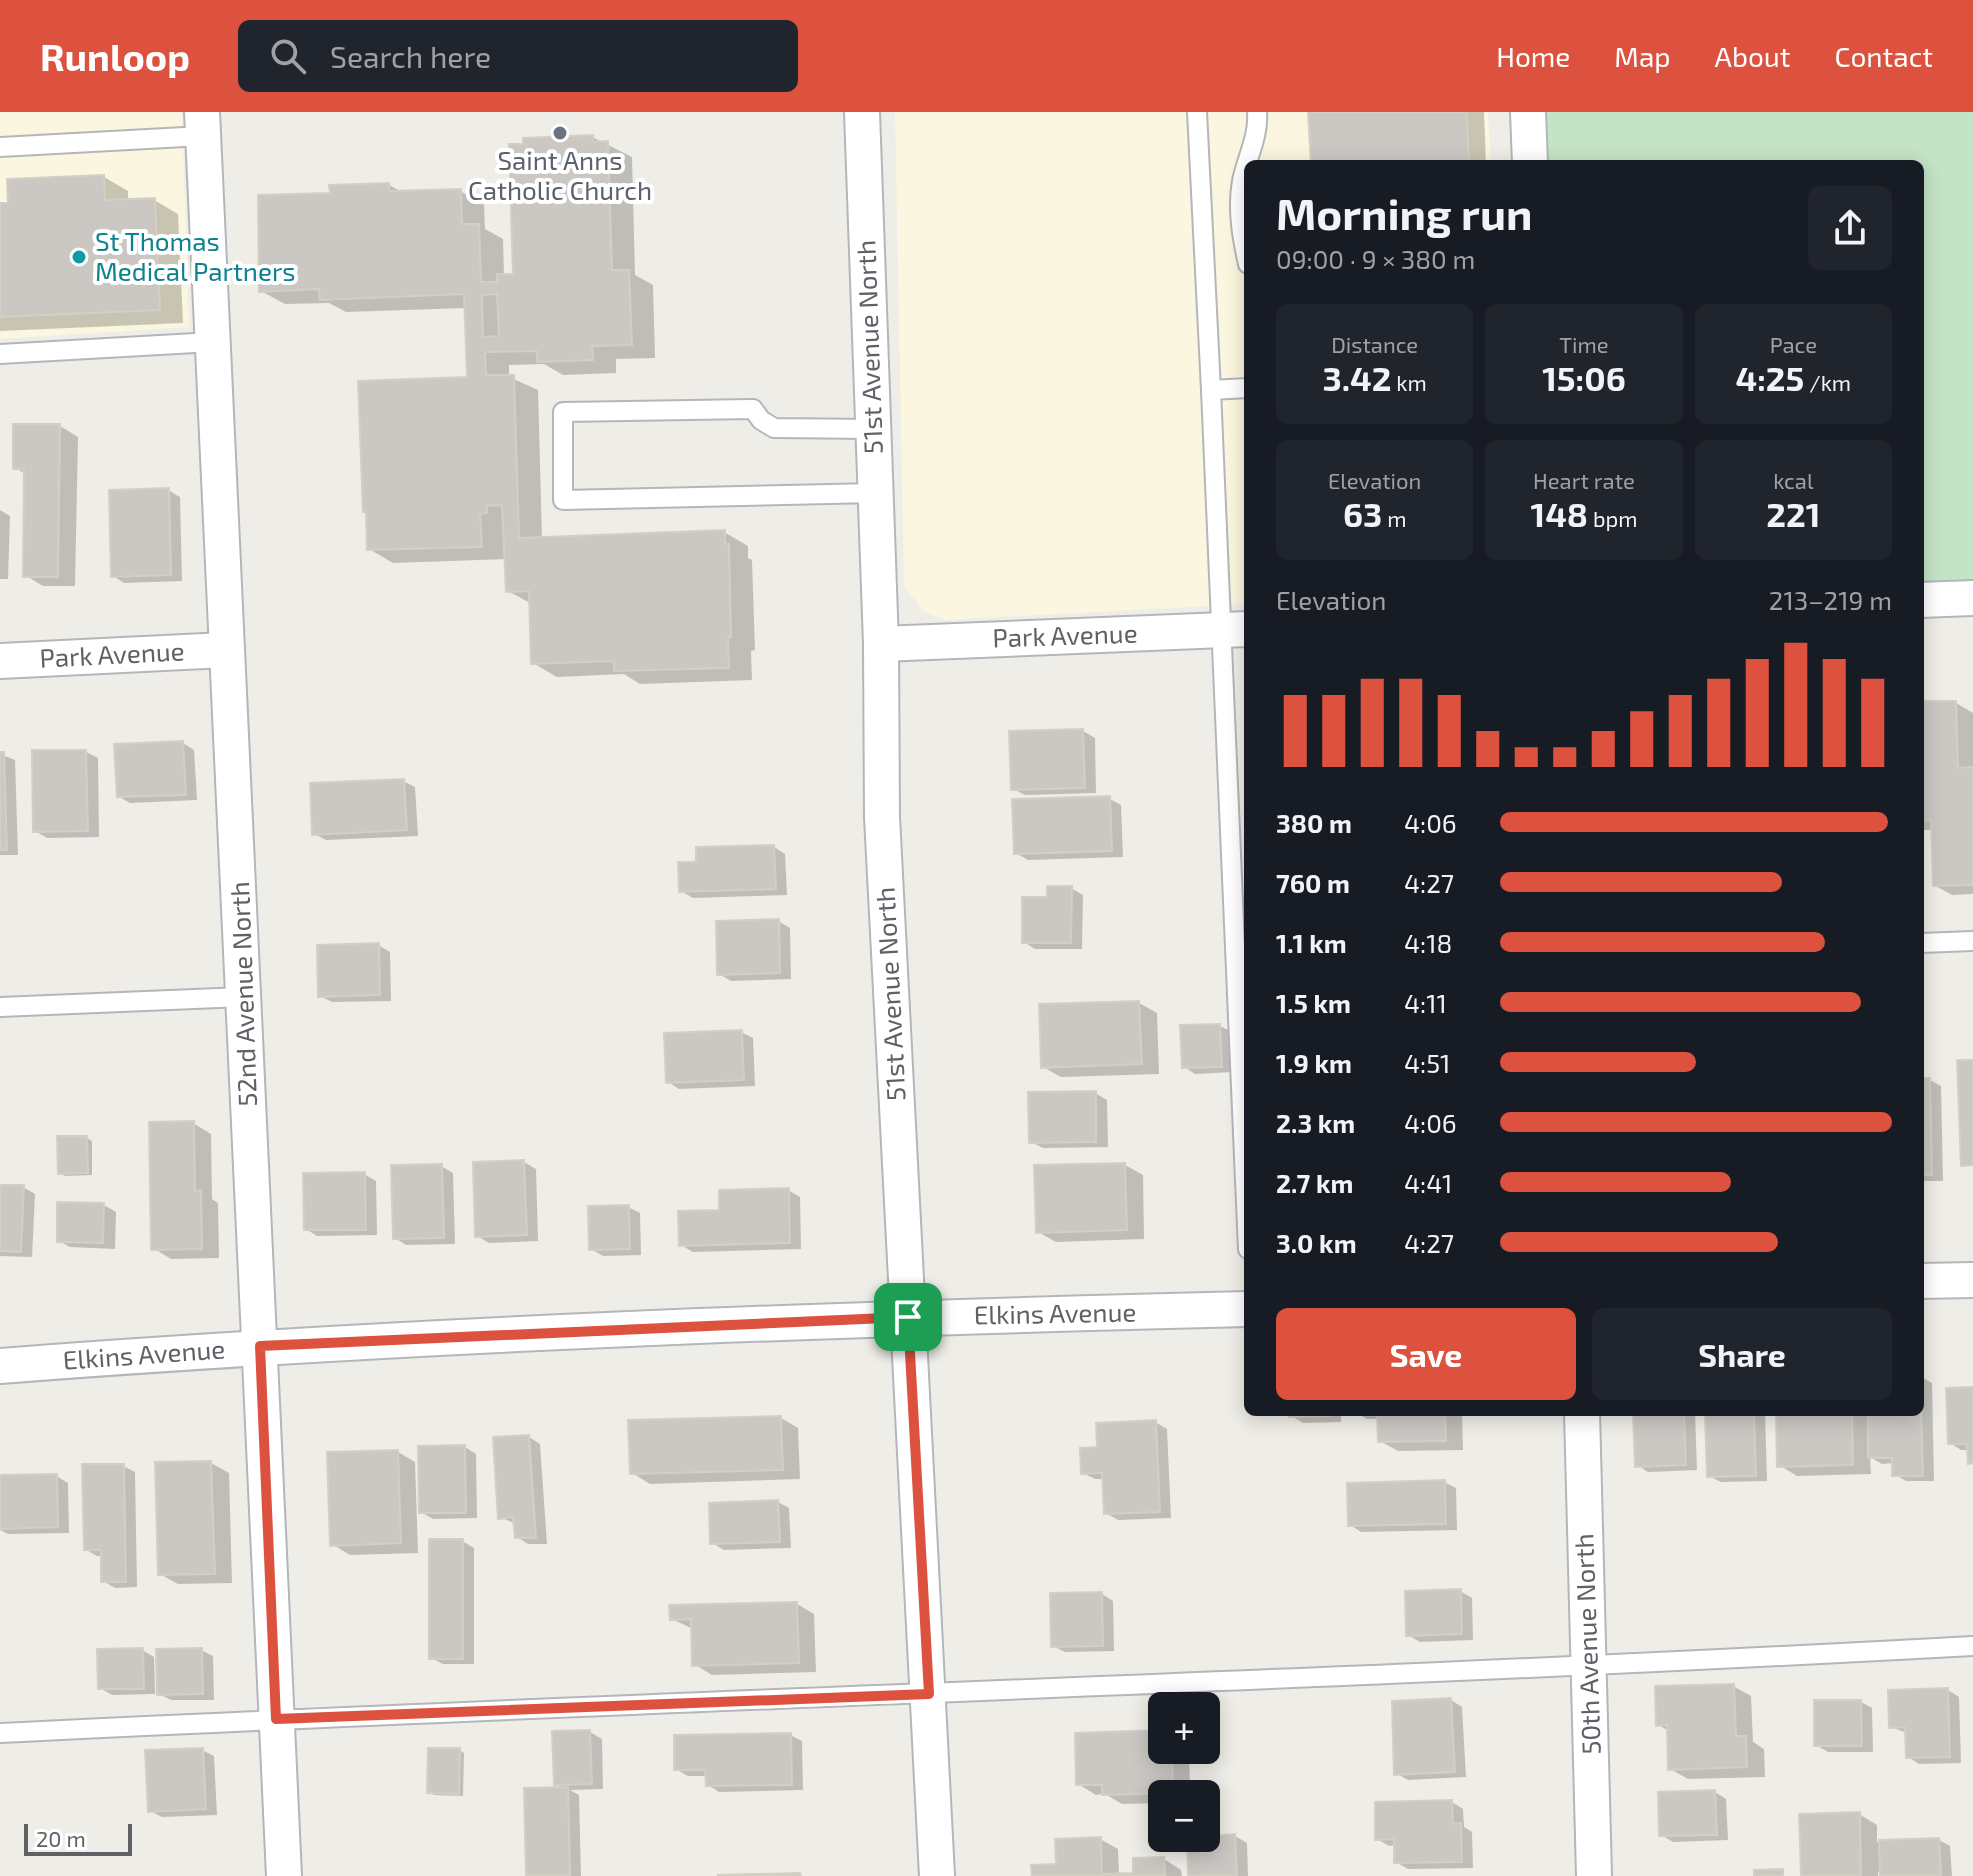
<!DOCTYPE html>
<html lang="en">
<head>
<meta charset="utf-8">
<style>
  body { margin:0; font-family:"Exo 2",sans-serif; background:#20242c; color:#f1f3f6; height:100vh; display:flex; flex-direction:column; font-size:30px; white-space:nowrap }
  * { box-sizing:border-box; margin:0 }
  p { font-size:26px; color:#9ea1a6 }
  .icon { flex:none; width:44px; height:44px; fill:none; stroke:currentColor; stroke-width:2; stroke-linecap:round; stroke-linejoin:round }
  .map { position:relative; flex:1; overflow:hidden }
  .details { position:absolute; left:1244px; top:48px; width:680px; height:1256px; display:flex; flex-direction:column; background:#171b24; border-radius:12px; box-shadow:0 4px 20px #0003 }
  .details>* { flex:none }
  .controls { position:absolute; left:1148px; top:1580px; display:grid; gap:16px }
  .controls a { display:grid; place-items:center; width:72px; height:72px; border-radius:12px; background:#171b24; box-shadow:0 4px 20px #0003; font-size:40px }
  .scale { position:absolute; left:24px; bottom:20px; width:108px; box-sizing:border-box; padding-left:8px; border:4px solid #5e6166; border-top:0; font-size:22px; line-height:28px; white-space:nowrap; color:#5e6166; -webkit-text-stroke:6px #fff; paint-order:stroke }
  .pin { position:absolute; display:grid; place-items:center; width:68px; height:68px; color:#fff; margin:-34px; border-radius:16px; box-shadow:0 4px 12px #0006 }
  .round { display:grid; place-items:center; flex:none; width:84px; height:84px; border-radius:12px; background:#20242c }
  .overview { display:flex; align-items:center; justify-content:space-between; height:136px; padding:0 32px }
  h1 { font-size:44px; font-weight:700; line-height:60px }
  .stats { display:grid; grid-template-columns:repeat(3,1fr); gap:12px; height:136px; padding:8px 32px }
  .stats div { display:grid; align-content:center; border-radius:12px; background:#20242c; text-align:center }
  .stats b { font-size:34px; font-weight:700 }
  .stats small { font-size:22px; font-weight:400 }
  .stats p { font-size:22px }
  .chart { height:224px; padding:16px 32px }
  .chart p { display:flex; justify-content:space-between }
  .chart svg { width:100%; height:144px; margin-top:8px; stroke:#dc523f; stroke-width:6 }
  .primary-button { display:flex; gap:16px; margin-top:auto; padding:16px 32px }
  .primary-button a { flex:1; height:92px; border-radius:12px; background:#dc523f; color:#fff; font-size:32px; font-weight:700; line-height:92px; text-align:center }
  .primary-button a+a { background:#20242c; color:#f1f3f6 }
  ul { padding:0 32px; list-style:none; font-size:26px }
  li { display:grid; grid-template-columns:128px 96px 1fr; align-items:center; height:60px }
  li i { height:20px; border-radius:10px; background:#dc523f }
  header { display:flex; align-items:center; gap:48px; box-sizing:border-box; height:112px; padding:0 40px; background:#dc523f; color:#fff }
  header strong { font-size:38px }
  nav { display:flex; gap:44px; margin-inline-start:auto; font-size:28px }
  .search { width:560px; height:72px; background:#20242c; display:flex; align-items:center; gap:20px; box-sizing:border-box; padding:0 28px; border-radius:12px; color:#9ea1a6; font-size:30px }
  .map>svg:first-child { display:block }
</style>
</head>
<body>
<header>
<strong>Runloop</strong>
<div class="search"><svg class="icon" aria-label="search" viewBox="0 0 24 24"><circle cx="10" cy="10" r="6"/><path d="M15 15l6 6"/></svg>Search here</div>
<nav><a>Home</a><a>Map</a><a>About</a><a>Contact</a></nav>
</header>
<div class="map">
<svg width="1973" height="1764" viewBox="0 0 1973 1764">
  <rect width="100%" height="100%" fill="#efede7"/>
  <!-- commercial -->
  <g fill="#fbf6df">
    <path d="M0,0H182L189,215L0,227Z"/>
    <path d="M895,0H1488L1491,52H1248V492L944,508L923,499L904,474Z"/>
  </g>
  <!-- green -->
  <path fill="#c5e4c6" d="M1527,0H1973V486L1920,488V52H1529Z"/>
  <!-- shadow -->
  <g fill="#0003">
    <path d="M1310,0H1484L1486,52H1313Z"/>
    <path d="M592,25L632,45L635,163L653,173L655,246L616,247V261L563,263L544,252L509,253V265L538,278L542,427L724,420L748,434V446L752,448L755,538L751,539L752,568L640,572L624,562L557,565L533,551L532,492L508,479L507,447L393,451L369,437L469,267L466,196L346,200L329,191L285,192L261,179L332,83L389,73L402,80L460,79L484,93L485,117L503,127L504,164H515Z"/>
    <path d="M104,65L128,79V89L154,88L178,102L183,211L0,219V93L10,92Z"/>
    <path d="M60,314L78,325L75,474H43L25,463L26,362L15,356Z"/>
    <path d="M168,378L180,385L182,469L124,471L113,464Z"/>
    <path d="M0,398L10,404L8,467H0Z"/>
    <path d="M1920,591H1956L1973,601V782L1952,783L1934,773L1933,718H1920Z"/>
    <path d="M1083,619L1095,626L1096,681L1025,683L1013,677Z"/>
    <path d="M183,631L194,638L197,688L130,691L118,684Z"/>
    <path d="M86,640L98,646L99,725L47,726L35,719Z"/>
    <path d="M0,642L15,648L18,743H0Z"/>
    <path d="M403,669L415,675L418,724L326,728L314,722Z"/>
    <path d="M1110,687L1121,693L1123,745L1028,748L1016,741Z"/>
    <path d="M774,735L785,742L787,783L693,786L681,779L698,752Z"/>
    <path d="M1071,776L1083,783L1082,837H1035L1024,830L1049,787Z"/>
    <path d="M778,809L790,816L791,867L731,869L719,862Z"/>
    <path d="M378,833L390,840L391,889L332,890L320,884Z"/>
    <path d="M1139,891L1157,901L1159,962L1061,965L1043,955Z"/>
    <path d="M1220,914L1232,920L1233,960L1195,962L1184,955Z"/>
    <path d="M741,920L753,926L755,974L679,977L668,970Z"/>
    <path d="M1920,968H1930L1941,974L1943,1069H1920Z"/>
    <path d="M1095,981L1107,988L1108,1035L1043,1036L1031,1030Z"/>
    <path d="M193,1011L211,1022L212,1087L218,1091L219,1146L171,1147L153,1136Z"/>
    <path d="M87,1026L92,1029V1063L65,1064L60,1061Z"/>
    <path d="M524,1050L536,1057L538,1129L489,1131L477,1124Z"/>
    <path d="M1125,1053L1143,1063L1144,1127L1056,1130L1038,1120Z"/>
    <path d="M441,1054L453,1061L455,1132L406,1133L395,1126Z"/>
    <path d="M364,1062L376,1069L377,1123L317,1124L306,1117Z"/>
    <path d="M0,1075H23L35,1082L32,1145L0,1144Z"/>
    <path d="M788,1078L800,1085L801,1137L693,1140L681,1133L721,1100Z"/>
    <path d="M104,1093L116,1100L115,1137L70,1135L59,1129Z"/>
    <path d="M628,1095L640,1101L641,1143L603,1144L591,1137Z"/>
    <path d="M1920,1264L1932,1271L1934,1369H1906L1894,1362V1351L1882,1352L1870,1345L1871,1362L1797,1364L1779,1353L1778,1300H1920Z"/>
    <path d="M1973,1277V1352L1970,1350L1969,1338H1961L1950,1331Z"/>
    <path d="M1291,1300H1341V1310L1303,1311L1291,1304Z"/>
    <path d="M1354,1300H1462L1463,1338L1398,1339L1380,1329V1307H1367Z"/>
    <path d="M1635,1300H1695L1697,1358L1648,1360L1637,1353Z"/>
    <path d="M1707,1300H1765L1767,1369L1721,1370L1709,1364Z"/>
    <path d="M781,1306L798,1316L800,1367L650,1372L632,1361Z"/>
    <path d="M1155,1310L1167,1317L1171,1406L1118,1408L1106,1401L1105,1367H1095L1083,1361L1100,1337Z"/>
    <path d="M529,1325L540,1332L547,1432H528L517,1425L516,1412L500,1405Z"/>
    <path d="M465,1335L476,1342L477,1406L433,1407L421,1400Z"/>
    <path d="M398,1340L415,1350L418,1441L350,1443L332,1432Z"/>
    <path d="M211,1351L229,1361L232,1471L178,1472L160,1462Z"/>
    <path d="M123,1354L135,1360L137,1475L115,1476L103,1469V1444H97L85,1437Z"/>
    <path d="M56,1364L68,1371L69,1421L8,1422L0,1418V1365Z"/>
    <path d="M1444,1370L1456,1376L1457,1418L1361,1420L1350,1413Z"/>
    <path d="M778,1390L789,1396L791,1436L724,1438L712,1431Z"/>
    <path d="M462,1429L474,1436V1552H443L431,1546Z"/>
    <path d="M1460,1479L1472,1486L1473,1528L1420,1530L1408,1523Z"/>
    <path d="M1102,1482L1113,1489L1114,1539L1065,1540L1053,1534Z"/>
    <path d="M797,1492L814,1502L816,1560L712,1563L694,1552L693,1517L672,1507Z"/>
    <path d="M142,1538L154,1545L155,1582L112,1583L100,1576Z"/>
    <path d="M201,1538L213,1544L214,1588H171L159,1582Z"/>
    <path d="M1733,1574L1751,1584L1753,1630L1764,1637L1765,1665L1688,1667L1670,1657L1669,1619L1658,1613Z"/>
    <path d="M1948,1578L1959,1585L1961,1651L1919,1652L1908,1645L1907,1621L1891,1615Z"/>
    <path d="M1451,1588L1462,1595L1466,1665L1408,1668L1396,1661Z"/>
    <path d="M1861,1590L1872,1596L1873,1640H1828L1816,1633Z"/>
    <path d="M590,1620L602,1627L603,1677L570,1678L579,1683L581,1764H528L564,1677L556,1672Z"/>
    <path d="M1162,1620V1638H1189L1190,1682H1162V1691L1122,1692L1105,1682L1096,1683L1078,1672Z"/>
    <path d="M790,1623L802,1629L803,1678L719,1680L708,1673L707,1664H688L676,1657Z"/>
    <path d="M202,1638L214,1644L217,1703L162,1705L150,1699Z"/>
    <path d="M459,1638L464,1641L463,1684L434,1683L429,1680Z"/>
    <path d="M1715,1680L1726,1687L1728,1728L1673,1730L1661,1723Z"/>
    <path d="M1452,1690L1463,1697L1464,1715L1472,1720L1473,1756L1408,1757L1396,1750V1733L1389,1734L1377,1727Z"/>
    <path d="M1859,1702L1877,1713V1730L1939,1728L1950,1734L1952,1764H1882V1760H1878V1764H1803Z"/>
    <path d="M1235,1724L1247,1731L1248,1764H1190Z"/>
    <path d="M1100,1727L1118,1737L1119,1763H1135L1164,1747L1181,1758L1182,1764H1034L1058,1754Z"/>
  </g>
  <!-- building -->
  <g fill="#cbc8c4" stroke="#d3cfc5" stroke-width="2" fill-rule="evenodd">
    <path d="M1308,0H1467L1469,52H1311Z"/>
    <path d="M593,23V30L608,29L612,158H629L632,233L592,234L593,248L537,250V239L485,240L486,263H514L519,426L725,418V432H729L731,525L728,526L729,556L614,559V549L531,552L529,479L506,480L502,393L487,394V401L480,402L482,435L367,438L366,400H363L358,269L467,265L464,182L320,188L319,177L259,180L258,83L330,81L329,73L389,71V79L461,77L462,112H479L481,170H497V162H513L509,32H523V26ZM497,182L499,224L483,225L482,183Z"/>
    <path d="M104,63L105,88L155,86L160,198L0,205V91H8L7,67Z"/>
    <path d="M13,312H60L58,465H23L24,357H13Z"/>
    <path d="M169,376L171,463L111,465L109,378Z"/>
    <path d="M1920,589H1956L1958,656L1973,655V773L1933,774L1931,708L1920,709Z"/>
    <path d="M1083,617L1085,676L1011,678L1009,619Z"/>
    <path d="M183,629L186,683L117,685L114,632Z"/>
    <path d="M32,638H86L88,719L33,720Z"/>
    <path d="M0,640H4L7,738H0Z"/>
    <path d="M404,667L407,718L312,723L310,671Z"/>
    <path d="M1110,684L1112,739L1014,742L1012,687Z"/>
    <path d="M774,733L776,777L679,780L678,750H696V735Z"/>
    <path d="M1047,774H1072L1071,831H1022V785H1047Z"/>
    <path d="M779,807L780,861L717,863L716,809Z"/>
    <path d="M379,831L380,883L318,885L317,833Z"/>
    <path d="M1139,889L1142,952L1041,956L1039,892Z"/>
    <path d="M1220,912L1222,955L1182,956L1180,913Z"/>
    <path d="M742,918L744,968L666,971L664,921Z"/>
    <path d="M1957,948H1973V1053L1961,1054Z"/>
    <path d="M1920,966H1930L1932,1063H1920Z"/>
    <path d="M1096,979V1030L1029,1031L1028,980Z"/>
    <path d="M194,1009L195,1079L201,1078L202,1137L151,1138L149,1010Z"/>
    <path d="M57,1024H87L88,1061L58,1062Z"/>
    <path d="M524,1048L527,1123L475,1125L473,1050Z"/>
    <path d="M1125,1051L1127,1118L1036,1121L1034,1053Z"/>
    <path d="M442,1052L444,1126L393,1127L391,1053Z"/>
    <path d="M365,1060L366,1118H304L303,1061Z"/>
    <path d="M0,1073H24L21,1140L0,1139Z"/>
    <path d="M789,1076L790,1131L679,1134L678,1099L719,1098V1078Z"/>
    <path d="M57,1090L104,1091L103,1131L57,1130Z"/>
    <path d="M629,1093L630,1137L589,1138L588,1094Z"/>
    <path d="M1920,1262L1923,1364H1892V1346H1868V1300H1920Z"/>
    <path d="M1973,1275V1351L1968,1352L1967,1332H1948L1946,1276Z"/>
    <path d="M1289,1300H1330V1304L1289,1305Z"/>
    <path d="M1377,1300H1445L1446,1329L1378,1330Z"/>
    <path d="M1633,1300H1684L1686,1353L1635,1355Z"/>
    <path d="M1705,1300H1754L1756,1364L1707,1365Z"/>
    <path d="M1776,1300H1852L1853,1353L1777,1355Z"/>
    <path d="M781,1304L783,1358L630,1362L628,1308Z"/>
    <path d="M1156,1308L1160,1400L1104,1402L1102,1361L1081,1362L1080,1336L1097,1335L1096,1311Z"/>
    <path d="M529,1323L536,1426H515L513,1405L498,1407L493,1325Z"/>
    <path d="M465,1333L466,1401H419L418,1334Z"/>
    <path d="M398,1338L401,1431L330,1434L327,1340Z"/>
    <path d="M211,1349L215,1462L158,1463L155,1350Z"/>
    <path d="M82,1352H124L126,1470H101V1438H84Z"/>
    <path d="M57,1362L58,1415L0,1417V1363Z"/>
    <path d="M1445,1368L1446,1412L1348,1414L1347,1371Z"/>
    <path d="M778,1388L780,1430L710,1432L709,1391Z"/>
    <rect x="429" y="1427" width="34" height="120"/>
    <path d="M1461,1477L1462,1522L1406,1524L1405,1479Z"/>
    <path d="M1102,1480L1103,1534L1051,1535L1050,1481Z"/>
    <path d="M797,1490L799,1551L692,1554L691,1507L670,1508L669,1493Z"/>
    <path d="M143,1536L144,1577H98L97,1537Z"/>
    <path d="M202,1536L203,1582L157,1583L156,1537Z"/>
    <path d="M1734,1572L1736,1624H1746L1747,1655L1668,1658L1667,1613L1656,1614L1655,1574Z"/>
    <path d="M1948,1576L1950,1645L1906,1646L1905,1615L1889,1616L1888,1578Z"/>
    <path d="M1451,1586L1455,1660L1394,1663L1392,1589Z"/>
    <path d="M1814,1588H1861L1862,1634H1814Z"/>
    <path d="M590,1618L592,1672L554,1673L552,1619Z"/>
    <path d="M1162,1618V1638H1172L1173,1681L1102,1683V1673H1076L1075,1621Z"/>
    <path d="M791,1621L792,1673L706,1674L705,1658H674V1623Z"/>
    <path d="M203,1636L206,1697L148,1700L145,1638Z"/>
    <path d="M428,1636H460L459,1682L427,1681Z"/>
    <path d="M568,1675L570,1764H526L524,1676Z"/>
    <path d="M1715,1678L1717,1723L1659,1724L1658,1680Z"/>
    <path d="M1452,1688L1453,1712L1461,1711L1462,1750L1394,1751V1727L1375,1728V1690Z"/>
    <path d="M1860,1700L1861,1764H1801L1799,1702Z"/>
    <path d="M1235,1722L1237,1764H1188L1187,1726Z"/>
    <path d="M1101,1725L1102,1762L1133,1761V1746L1164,1745L1165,1764H1032L1031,1753L1056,1752L1055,1727Z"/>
    <path d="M1939,1726L1941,1764H1880L1879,1728Z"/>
    <path d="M1783,1757V1764H1754V1758Z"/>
    <path d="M800,1761L801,1764L717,1763Z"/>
  </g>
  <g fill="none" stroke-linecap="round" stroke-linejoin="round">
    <defs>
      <g id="lane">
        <path d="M1197,0L1211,278L1248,276"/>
        <path d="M0,35L203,24"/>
        <path d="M1248,152C1242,125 1237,97 1242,69C1247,45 1259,24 1257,0"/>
        <path d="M0,242L213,230"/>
        <path d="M1211,278L1248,1137"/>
        <path d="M873,317L774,316L761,308L753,297L563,300V388L875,381"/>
        <path d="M1920,831L1973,829"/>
        <path d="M0,895L243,885"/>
        <path d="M0,1621C658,1588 1316,1570 1973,1534"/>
      </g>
      <g id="street">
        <path d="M202,0L284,1764"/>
        <path d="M862,0L881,532L882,705L937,1764"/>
        <path d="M1528,0L1530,52"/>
        <path d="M1920,488L1973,486"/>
        <path d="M881,532L1248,517"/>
        <path d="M0,549L225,538"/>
        <path d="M1920,1169L1973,1168"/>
        <path d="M0,1254C415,1222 832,1207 1248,1197"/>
        <path d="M1582,1300L1594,1764"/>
      </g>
    </defs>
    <!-- lane casing -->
    <use href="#lane" stroke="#b4b6ba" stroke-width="22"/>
    <!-- street casing -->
    <use href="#street" stroke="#b4b6ba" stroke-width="38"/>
    <!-- lane -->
    <use href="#lane" stroke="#fff" stroke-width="18"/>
    <!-- street -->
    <use href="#street" stroke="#fff" stroke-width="34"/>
  </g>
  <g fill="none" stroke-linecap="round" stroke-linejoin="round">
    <defs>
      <path id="route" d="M908,1205L929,1582L276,1607L260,1234Z"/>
    </defs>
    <!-- route casing -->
    <use href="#route" stroke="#fff" stroke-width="16"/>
    <!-- route -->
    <use href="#route" stroke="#dc523f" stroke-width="10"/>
  </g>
  <!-- markers -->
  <circle fill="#6b7280" stroke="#fff" stroke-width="3" cx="560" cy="21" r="8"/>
  <circle fill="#0f9aa8" stroke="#fff" stroke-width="3" cx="79" cy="145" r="8"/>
  <g text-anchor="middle" stroke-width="8" stroke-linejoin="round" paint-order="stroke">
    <!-- worship labels -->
    <g font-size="26" fill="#5b616d" stroke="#fff">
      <text x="560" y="58">Saint Anns<tspan x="560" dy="30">Catholic Church</tspan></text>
    </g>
    <!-- culture labels -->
    <g font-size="26" fill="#0d838f" stroke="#fff" text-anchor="start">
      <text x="95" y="139">St Thomas<tspan x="95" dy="30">Medical Partners</tspan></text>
    </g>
    <!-- street labels -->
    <g font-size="26" fill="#5e6166" stroke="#fff">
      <text transform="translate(870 235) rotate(-92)" y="9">51st Avenue North</text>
      <text transform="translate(1065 524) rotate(-2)" y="9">Park Avenue</text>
      <text transform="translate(112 543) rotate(-3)" y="9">Park Avenue</text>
      <text transform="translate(244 882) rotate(-92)" y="9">52nd Avenue North</text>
      <text transform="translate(891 882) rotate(-93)" y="9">51st Avenue North</text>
      <text transform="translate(1055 1202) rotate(-1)" y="9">Elkins Avenue</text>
      <text transform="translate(144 1243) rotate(-4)" y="9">Elkins Avenue</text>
      <text transform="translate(1588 1532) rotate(-92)" y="9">50th Avenue North</text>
    </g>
  </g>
</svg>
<div class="controls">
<a>+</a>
<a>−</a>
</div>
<div class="scale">20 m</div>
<div class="pin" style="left:908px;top:1205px;background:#1e9e55"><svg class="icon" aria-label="arrive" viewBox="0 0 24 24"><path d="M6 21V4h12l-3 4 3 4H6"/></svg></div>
<section class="details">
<div class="overview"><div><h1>Morning run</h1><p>09:00 · 9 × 380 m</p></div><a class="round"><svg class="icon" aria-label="share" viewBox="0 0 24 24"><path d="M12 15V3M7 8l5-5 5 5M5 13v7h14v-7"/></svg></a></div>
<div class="stats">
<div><p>Distance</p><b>3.42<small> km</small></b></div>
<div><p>Time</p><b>15:06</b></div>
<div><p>Pace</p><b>4:25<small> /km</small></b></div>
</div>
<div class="stats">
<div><p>Elevation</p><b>63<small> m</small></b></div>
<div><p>Heart rate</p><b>148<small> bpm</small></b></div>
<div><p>kcal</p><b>221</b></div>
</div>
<div class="chart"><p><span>Elevation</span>213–219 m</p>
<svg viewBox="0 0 160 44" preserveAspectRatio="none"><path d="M5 44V22M15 44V22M25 44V17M35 44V17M45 44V22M55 44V33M65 44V38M75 44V38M85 44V33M95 44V27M105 44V22M115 44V17M125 44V11M135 44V6M145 44V11M155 44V17"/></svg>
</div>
<ul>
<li><b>380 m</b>4:06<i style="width:99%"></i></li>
<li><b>760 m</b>4:27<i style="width:72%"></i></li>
<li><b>1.1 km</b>4:18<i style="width:83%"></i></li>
<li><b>1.5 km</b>4:11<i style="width:92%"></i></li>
<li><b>1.9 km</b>4:51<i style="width:50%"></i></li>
<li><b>2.3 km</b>4:06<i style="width:100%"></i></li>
<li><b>2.7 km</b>4:41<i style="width:59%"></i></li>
<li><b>3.0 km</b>4:27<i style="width:71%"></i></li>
</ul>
<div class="primary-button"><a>Save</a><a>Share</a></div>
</section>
</div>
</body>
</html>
